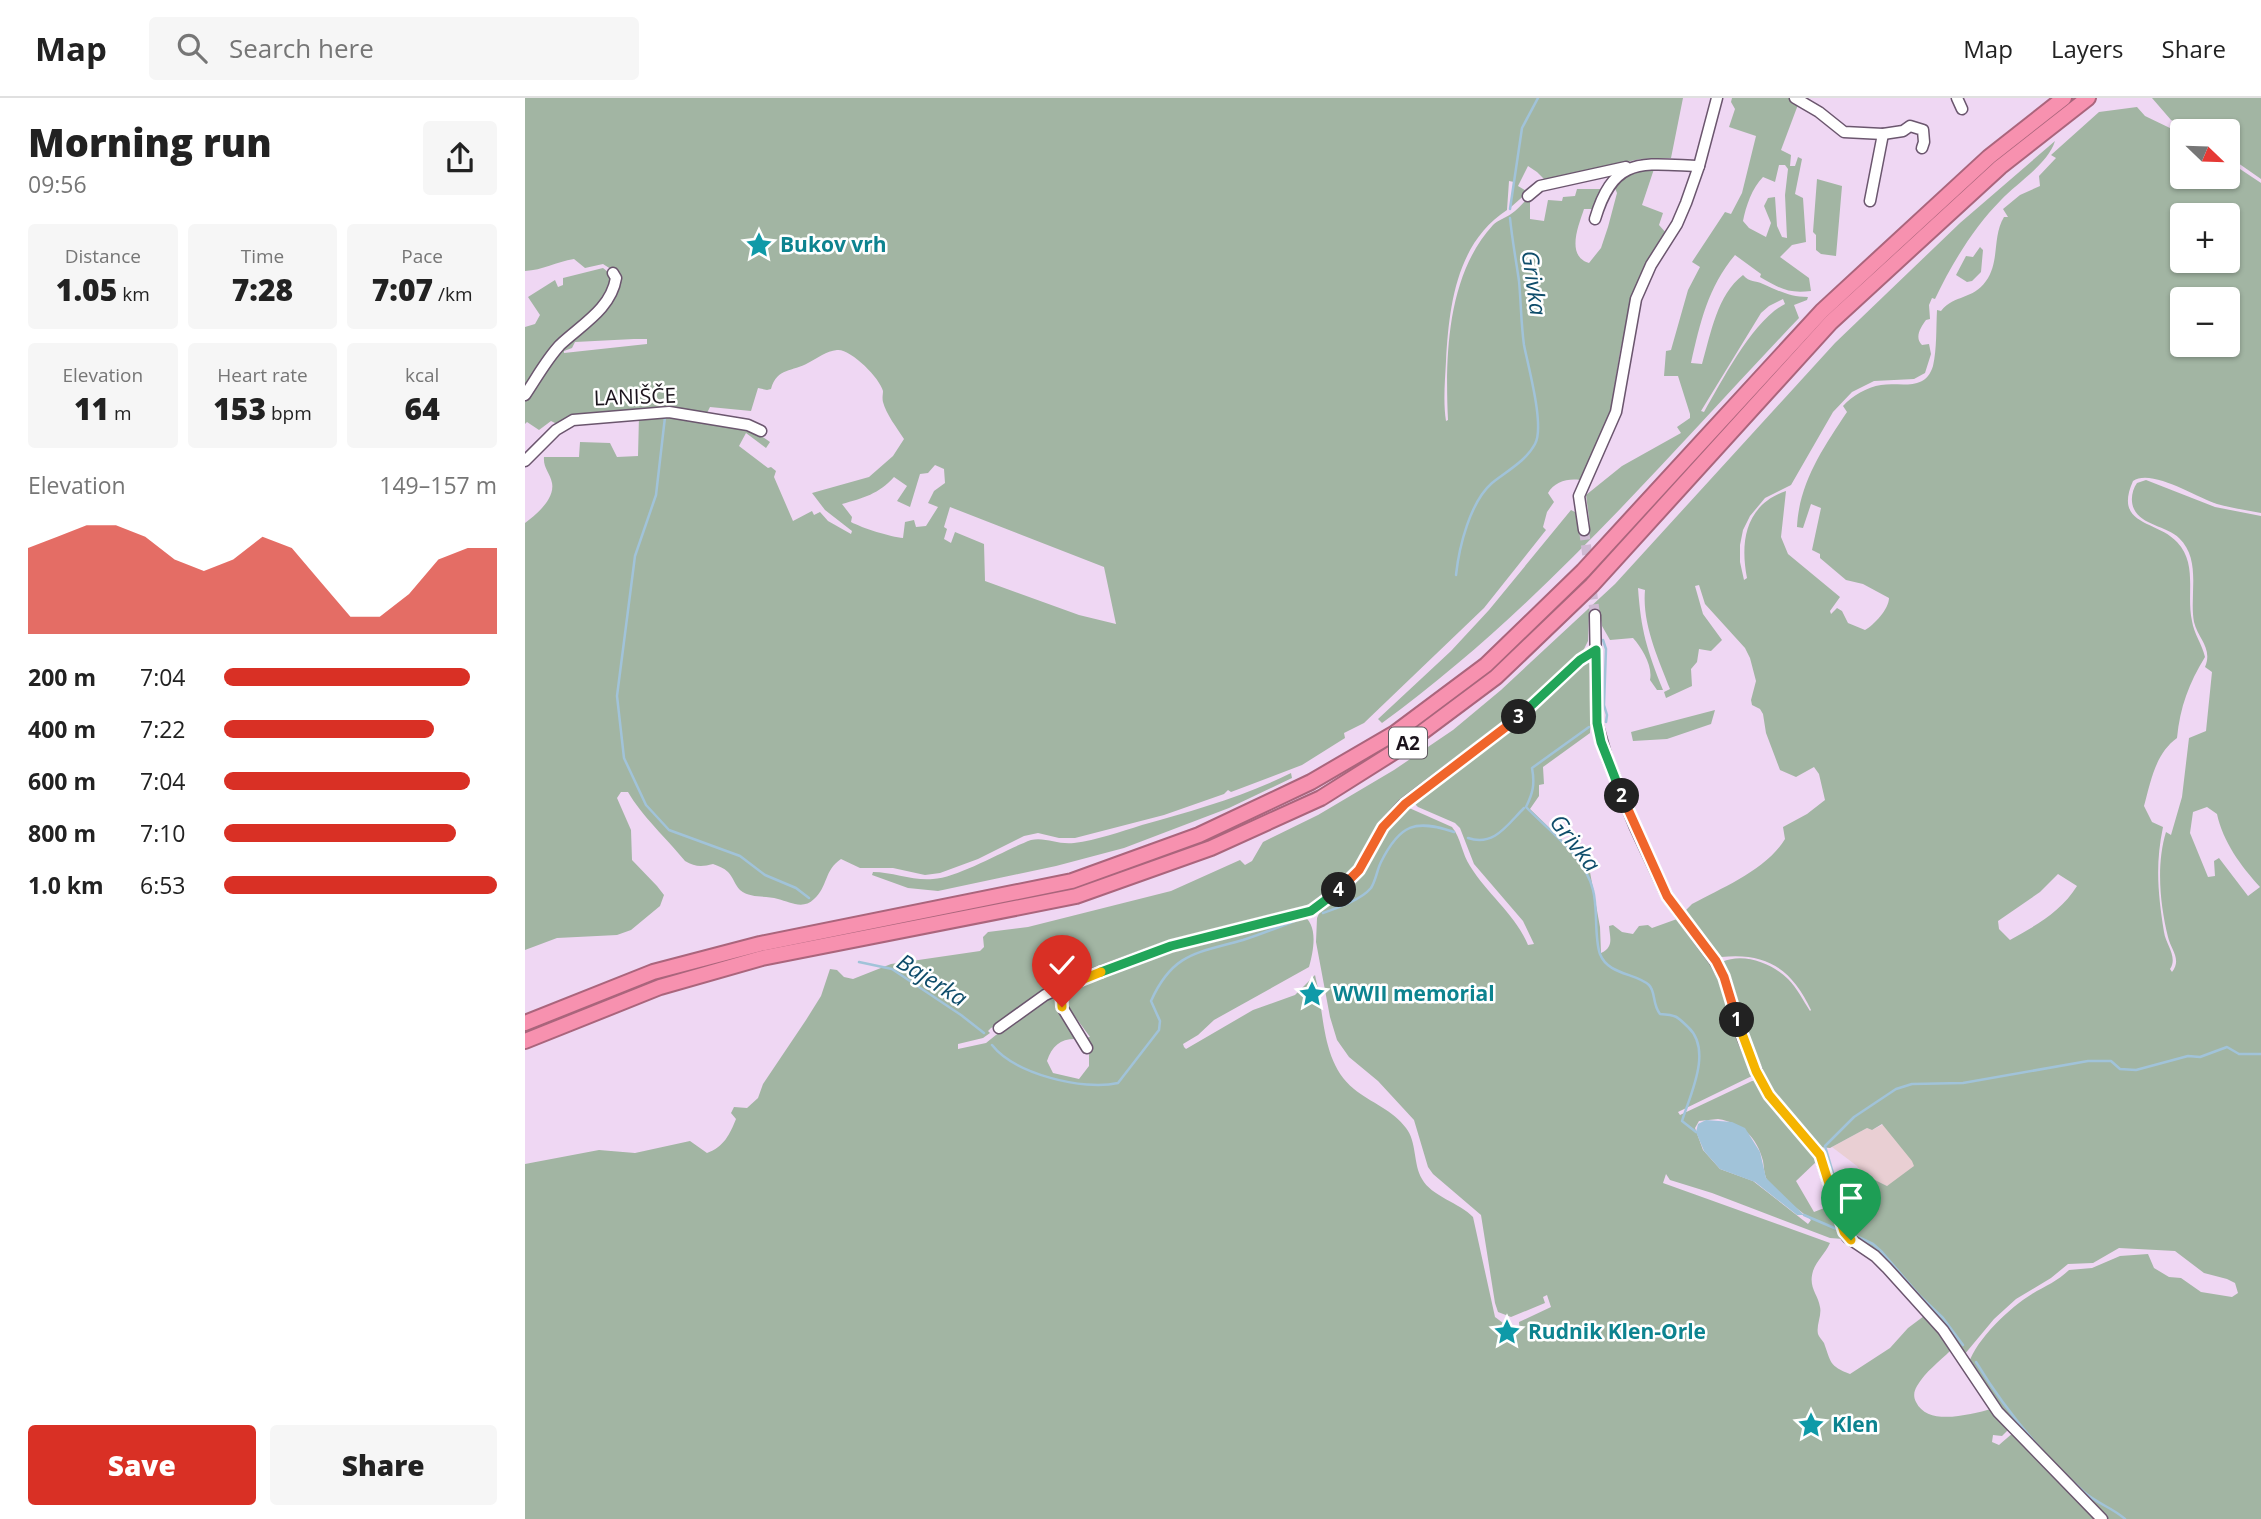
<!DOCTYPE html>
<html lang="en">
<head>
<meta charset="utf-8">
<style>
  body { margin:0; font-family:"Open Sans",sans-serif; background:#f6f6f6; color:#222; height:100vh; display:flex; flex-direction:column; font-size:26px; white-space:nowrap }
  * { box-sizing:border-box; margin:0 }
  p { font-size:23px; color:#767676 }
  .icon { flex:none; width:38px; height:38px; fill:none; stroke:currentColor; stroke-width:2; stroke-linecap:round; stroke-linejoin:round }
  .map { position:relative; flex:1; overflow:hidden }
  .panel { display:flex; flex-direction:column; background:#fff; width:525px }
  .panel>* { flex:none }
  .needle { width:46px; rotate:113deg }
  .tools { position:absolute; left:1645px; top:21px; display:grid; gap:14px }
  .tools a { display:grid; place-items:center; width:70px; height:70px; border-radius:7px; background:#fff; box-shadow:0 2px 5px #0004; font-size:35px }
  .pin { position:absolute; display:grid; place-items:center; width:60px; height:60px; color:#fff; margin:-72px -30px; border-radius:50% 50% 50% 0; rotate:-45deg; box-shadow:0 0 7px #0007 }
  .pin .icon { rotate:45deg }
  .km { position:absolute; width:35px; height:35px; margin:-18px; border-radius:50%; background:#222; color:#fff; font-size:19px; line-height:35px; text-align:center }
  .round { display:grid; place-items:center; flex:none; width:74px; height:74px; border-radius:7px; background:#f6f6f6 }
  .summary { display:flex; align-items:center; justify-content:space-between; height:119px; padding:0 28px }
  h1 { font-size:38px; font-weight:800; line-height:52px }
  .stats { display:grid; grid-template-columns:repeat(3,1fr); gap:10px; height:119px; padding:7px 28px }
  .stats div { display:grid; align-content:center; border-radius:7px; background:#f6f6f6; text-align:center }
  .stats b { font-size:30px; font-weight:800 }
  .stats small { font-size:19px; font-weight:400 }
  .stats p { font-size:19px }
  .chart { height:196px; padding:14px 28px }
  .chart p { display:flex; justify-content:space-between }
  .chart svg { width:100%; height:126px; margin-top:7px; fill:#d93025; opacity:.7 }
  .button { display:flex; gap:14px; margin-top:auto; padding:14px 28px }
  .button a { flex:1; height:80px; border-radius:7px; background:#d93025; color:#fff; font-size:28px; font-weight:800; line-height:80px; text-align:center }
  .button a+a { background:#f6f6f6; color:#222 }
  ul { padding:0 28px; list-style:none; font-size:23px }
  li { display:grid; grid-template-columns:112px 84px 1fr; align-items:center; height:52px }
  li i { height:18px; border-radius:9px; background:#d93025 }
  header { display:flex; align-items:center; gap:42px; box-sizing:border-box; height:98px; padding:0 35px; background:#fff; border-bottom:2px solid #e0e0e0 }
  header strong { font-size:33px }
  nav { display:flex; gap:38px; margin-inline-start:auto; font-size:24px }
  .search { width:490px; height:63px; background:#f6f6f6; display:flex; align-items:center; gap:18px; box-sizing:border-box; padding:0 24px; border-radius:7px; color:#767676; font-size:26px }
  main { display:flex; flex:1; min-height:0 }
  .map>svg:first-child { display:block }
</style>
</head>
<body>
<header>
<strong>Map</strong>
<div class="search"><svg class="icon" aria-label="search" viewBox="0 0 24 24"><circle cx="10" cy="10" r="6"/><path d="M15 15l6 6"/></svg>Search here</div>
<nav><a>Map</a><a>Layers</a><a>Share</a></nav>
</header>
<main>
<section class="panel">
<div class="summary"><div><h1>Morning run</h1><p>09:56</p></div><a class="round"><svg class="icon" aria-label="share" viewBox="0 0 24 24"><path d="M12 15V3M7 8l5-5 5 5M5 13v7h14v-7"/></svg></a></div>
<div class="stats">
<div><p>Distance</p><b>1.05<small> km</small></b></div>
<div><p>Time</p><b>7:28</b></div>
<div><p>Pace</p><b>7:07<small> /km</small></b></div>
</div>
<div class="stats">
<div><p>Elevation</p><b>11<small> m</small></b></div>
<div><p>Heart rate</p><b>153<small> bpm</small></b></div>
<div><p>kcal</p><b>64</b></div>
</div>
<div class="chart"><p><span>Elevation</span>149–157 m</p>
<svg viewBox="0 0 160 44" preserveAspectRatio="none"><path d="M0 44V14L10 10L20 6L30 6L40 10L50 18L60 22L70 18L80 10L90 14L100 26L110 38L120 38L130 30L140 18L150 14L160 14V44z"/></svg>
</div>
<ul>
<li><b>200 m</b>7:04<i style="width:90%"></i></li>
<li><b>400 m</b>7:22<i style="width:77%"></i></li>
<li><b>600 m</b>7:04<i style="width:90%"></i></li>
<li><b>800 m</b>7:10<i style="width:85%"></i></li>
<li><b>1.0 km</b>6:53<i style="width:100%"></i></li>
</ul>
<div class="button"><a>Save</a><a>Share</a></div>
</section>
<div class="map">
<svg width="1736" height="1421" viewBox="0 0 1736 1421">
  <rect width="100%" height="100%" fill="#efd7f3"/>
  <!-- commercial -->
  <path fill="#e9cfd3" d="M1359,1026L1399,1065L1362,1088L1336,1075L1332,1068L1307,1049L1342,1030L1347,1032Z"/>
  <!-- green -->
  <g fill="#a2b5a3" fill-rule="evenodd">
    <path d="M0,0H1158L1146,60L1115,61L1020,82L1012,74L1003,68L993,88L1003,94L986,109L989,84L984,83L982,112C931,145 924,209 921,263C920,283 918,304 921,323L923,322C920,258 922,177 968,127C973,122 980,120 986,116C992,112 997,106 1002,101H1005V121L1019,123L1023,102L1037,103L1038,99L1050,98L1052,91H1077L1067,111H1059C1053,129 1041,158 1064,165L1076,150L1083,129L1092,95L1088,85L1100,72L1131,65L1117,107L1138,115L1134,127L1142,136L1115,178L1108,194L1095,254L1084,322L1055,382C1043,380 1029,384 1023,395L1029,404L1022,414L1018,429L1021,432L959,510L839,625L819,635L820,640L777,667L706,694L703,692L699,696L639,717L550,740H534L513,735L499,738L453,761L415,775L400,777L368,770H335L316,761C299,772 303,789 289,801C278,812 265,804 253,801C241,797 226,801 215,792C210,787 208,779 203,774C199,770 193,768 188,766C177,769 170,769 160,763C143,742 116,717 103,694H96L92,700L106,732L107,762L132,788L139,797L135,808L106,832L92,837L32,840L0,852V425C12,416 30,401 27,385C25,375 18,370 19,359H54L55,344L85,345L92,359L113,358L114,318C153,316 213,319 245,344L241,350L221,335L214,348L243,370L246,369L251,373L249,379L268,423L287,413L289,417L295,414L303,423L326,436L327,433L300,412L287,395L344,379L368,358L379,341C372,330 361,316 358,304C357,300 358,296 358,293C355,280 325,250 312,252C301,253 293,260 283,265C268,274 252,269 246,291L242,292L233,290L226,313L185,309L181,317L147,313L34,327L26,323L14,332L2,324L0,326V302L38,248L69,220L92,175L78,166L60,170L49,161C31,164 18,172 0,173ZM109,241H122V246L39,255V253L47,250L50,244ZM410,367L419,371L420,385L409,393L403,405L413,409L401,428L391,429L389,422L380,424L378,440C366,439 337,430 326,424L327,419L317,406C338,400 354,396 369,379L382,388L372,403L385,409L395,376L403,375ZM425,409L579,469L591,526L554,517L460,483L459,446L430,434L426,445L419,441L422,431L419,429Z"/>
    <path d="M1207,0H1266L1274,4L1256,52L1266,57L1265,68H1270L1273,59L1277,61L1270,96L1278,100L1281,144L1267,147L1255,159L1284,180L1286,193C1263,196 1254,190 1235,179L1236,176L1210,157C1183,189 1175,225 1166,265L1177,266C1186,235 1192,197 1218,177C1225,185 1230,182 1238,186C1254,193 1265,199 1283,199L1282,202L1269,207L1274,220C1140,361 1015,510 857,625L853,621L926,553L964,512L1046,412L1052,415L1054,431L1065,428L1061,397L1097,368L1156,335L1152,329L1165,320V316L1153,278H1139L1141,253L1146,252L1163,192L1175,169L1167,164L1200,114L1206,116L1217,95L1231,38L1204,29L1210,11L1206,4ZM1254,67H1260L1263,71L1260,97L1262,140L1257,139L1252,128L1250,99L1243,100L1239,108L1246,125L1241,139L1224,130L1218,123C1221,108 1227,90 1238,79L1250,84ZM1258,201L1260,206C1228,222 1197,283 1179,314L1176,313L1236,215L1244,208Z"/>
    <path d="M1627,0H1736V81L1703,58V33H1668L1646,22Z"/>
    <path d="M1612,9L1620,18L1647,31L1649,28L1659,33L1657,79H1703V63L1736,85V415C1721,412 1706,410 1692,406C1671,399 1626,370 1608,383C1588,428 1632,422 1652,444C1673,466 1661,496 1667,523C1669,536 1677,546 1680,559C1664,585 1655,609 1652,640C1630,656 1626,683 1619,708L1627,724L1638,729C1630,767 1633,796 1639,834C1641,847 1653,859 1645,871L1647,874C1657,861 1646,852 1643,839C1635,806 1631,767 1641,734L1646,737L1657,699L1664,640L1681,633L1687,574L1680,569C1688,550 1673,541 1669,524C1664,497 1677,462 1654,440C1642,428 1616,427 1609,411C1605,403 1607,392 1612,385L1621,382L1690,409L1736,418V1421H1581L1479,1315L1444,1265C1451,1242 1485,1209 1507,1196C1520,1188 1533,1183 1544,1172L1567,1170L1595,1158L1623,1156L1629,1170L1644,1179L1656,1180L1676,1194L1707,1199L1713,1195L1710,1185L1702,1181L1679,1175L1650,1153L1594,1150L1568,1165L1543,1166L1526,1180L1491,1201L1469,1221L1439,1257L1421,1231L1404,1216L1353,1155L1327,1140L1320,1131L1312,1102L1320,1095L1325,1085L1322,1078L1326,1075L1331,1080L1336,1075L1362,1088L1389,1068L1387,1063L1357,1026L1347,1032L1342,1030L1305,1050L1293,1049C1279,1033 1263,1018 1250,1000C1221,961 1210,911 1197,864C1218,854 1247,865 1263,881C1272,890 1278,902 1285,913L1286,912C1267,871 1241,854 1196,859L1158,815L1167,806C1198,789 1241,772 1260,741L1258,729L1282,716L1300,702L1294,676L1289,669L1271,679L1255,672L1241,635L1238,616L1235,611L1227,607L1226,602L1231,583L1225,560L1220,550L1180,506L1174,487L1170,488L1178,516L1197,542L1186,553L1174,551L1172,564L1166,571L1167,588L1141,600L1139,594L1145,591C1133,560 1117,526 1120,492L1113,490C1116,533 1122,552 1138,592H1132L1125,582C1128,568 1117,550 1108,540L1085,542L1077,528L1075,516L1064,515L1063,543L1058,553L975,629L873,708L854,728L829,772L818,785L800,798L787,805L742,822L626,851L537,888L517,893L503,906L492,911L491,917L466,930L463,933L465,935L458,940L433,946V951L461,945L507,908L525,898C537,903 551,928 550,941C535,941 527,948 522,963L528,975L554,981L564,968V956L558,940L565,939L543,909L544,893L551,886L626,856L734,830L775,816C794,824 789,851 784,869L689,922L673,937L658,946L659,949L661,951L728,912L770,897L790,877C800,917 796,964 829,991C845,1004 869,1013 881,1030C892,1044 888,1066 897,1081C906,1098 935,1105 948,1119L970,1219L978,1225V1236L995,1234L994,1224L1026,1209L1022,1197L1018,1199L1020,1205L986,1219L973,1214L970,1205L956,1117L908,1076L903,1069L889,1022L853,983L824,959L812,942L805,919L791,844L792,820L797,809L830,782L859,733L882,709L927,729C936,740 937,756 945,768C963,797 990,816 1003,847L1009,846L998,823L949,766L935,730L930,725L893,709L888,704L990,625L1055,566L1060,563H1065L1068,568L1065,635L1018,669L1019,686L1014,687V698L1005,711L1037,742L1065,774L1075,829L1076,855C1089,849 1085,840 1084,828L1088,827L1097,834L1108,836L1114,828L1123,827L1127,830L1152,821C1196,848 1210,931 1229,977L1153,1014L1155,1017L1227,983H1233L1244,1001L1292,1058V1063L1271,1083L1289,1114L1307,1107L1318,1141L1305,1140L1187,1095L1145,1082L1141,1076L1138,1085L1305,1145C1300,1156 1292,1162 1288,1173C1283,1190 1293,1196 1295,1209C1297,1217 1291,1227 1293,1236C1294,1239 1297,1242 1299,1245C1306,1264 1304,1268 1325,1276L1365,1250L1383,1230L1399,1218L1415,1233L1426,1252C1415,1263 1400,1274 1392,1288C1389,1293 1388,1298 1391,1304C1403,1329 1445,1316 1467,1311L1485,1330L1477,1338L1468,1337L1467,1344L1474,1347L1489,1334L1573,1421H0V1066L74,1052L110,1055L165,1043L182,1055C199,1049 205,1036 211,1021L206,1015L209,1009L222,1010L233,1000L238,986L281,922L296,898L305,871L312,872L319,879L328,881L366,866L455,853L459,849L458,839L463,834L503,829L646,793L715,762L720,767L727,763L738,744L793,717L869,672L928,632L976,592L1090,486L1310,245L1435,125L1530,43C1523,66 1492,85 1476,102C1449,129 1426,167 1410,201L1407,200L1404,207L1405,221L1401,222C1396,229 1389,239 1397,247L1404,246L1406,256L1400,275L1389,281L1349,283L1327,294L1308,314L1266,387L1240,400L1225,418L1218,432L1215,447V464L1219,482L1222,480C1215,444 1220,407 1261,393L1256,439L1263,456L1315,499L1305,513L1306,516L1312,510L1317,513L1323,525L1340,532C1349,527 1364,511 1364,500L1338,486L1321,482L1295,460V456L1287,452L1296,410L1286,406L1278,430L1272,429C1274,385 1298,350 1322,314L1318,308C1327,298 1342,289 1356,287C1376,284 1400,294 1408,268C1412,251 1411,230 1412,212L1416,213C1430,196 1448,202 1461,183C1475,164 1467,139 1479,119H1483L1478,111L1495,97L1515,88L1514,78L1531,60L1526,57L1574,14ZM1657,117H1703V163H1657ZM1657,201H1703V247H1657ZM1682,709L1692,716C1698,744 1716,768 1735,789L1723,798L1694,760L1689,763L1690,778L1683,779L1665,735L1668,714ZM1533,776L1552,788C1536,814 1510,828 1485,842L1474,831L1473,823L1515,794ZM1193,1021C1217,1025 1232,1039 1238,1063C1239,1069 1239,1075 1241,1080C1248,1094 1274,1111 1286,1122L1283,1126L1228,1083L1195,1071L1178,1052L1170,1030L1174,1023Z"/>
    <path d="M1292,81L1317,88L1311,158L1296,156L1291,152V137L1288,134Z"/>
    <path d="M1455,149L1458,152L1456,174L1447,183L1442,184L1431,177L1441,158L1448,159Z"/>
    <path d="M78,170L88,178L85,195L0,293V229L10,226L15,217L3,199L30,182L33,189L38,187V180Z"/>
    <path d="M1190,612L1186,626L1142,641L1108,643L1106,634Z"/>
    <path d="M766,675L767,680L704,710L599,750L531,768L413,793L383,790L347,777L348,774C368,774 388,783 408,781C435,779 479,752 506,742C521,739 533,747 549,745C572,742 595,734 617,727C667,713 720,698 766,675Z"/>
  </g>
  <!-- water -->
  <path fill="#a1c3d9" d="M1181,1022L1207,1024L1220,1030L1235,1054L1241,1080L1279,1117H1272L1230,1084L1195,1071L1179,1053L1171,1034L1173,1026Z"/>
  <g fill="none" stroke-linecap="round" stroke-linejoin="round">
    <!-- stream -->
    <g stroke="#a1c3d9" stroke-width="2.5">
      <path d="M985,111L997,30L1013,0"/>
      <path d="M140,319L131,397L110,458L92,598L99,660L121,707L144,732L215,758L240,777L271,790L284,800"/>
      <path d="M931,477C934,449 945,404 967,385C982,373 1001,363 1010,346C1020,328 1003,268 999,247C996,226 996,204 994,183C991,162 987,141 985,120"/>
      <path d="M1078,542L1081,551L1079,607L1082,617L1081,624"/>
      <path d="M1064,629L1007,670C1010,686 1008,695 1001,709C1024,733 1060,758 1068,792C1073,810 1069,840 1075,856C1083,877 1111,875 1124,887C1131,894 1127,906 1135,916C1151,917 1152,918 1163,929C1188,952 1165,997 1157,1023L1171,1034"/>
      <path d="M943,740C969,749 982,727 999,710"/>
      <path d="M798,815C812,810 836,802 846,790C851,782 852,772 856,764C875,726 890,721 929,734"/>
      <path d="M334,864L367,871L436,917L459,935"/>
      <path d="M467,947C490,976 558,993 593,985L634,932L635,923L626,903C648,854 673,855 718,842C737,836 756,828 775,821"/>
      <path d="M1279,1117L1314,1132"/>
      <path d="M1438,1247L1418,1220L1395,1198L1357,1154L1348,1146L1329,1137L1324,1129L1300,1048L1329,1019L1371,991L1387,986L1438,985L1563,963H1586L1595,971L1611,972L1663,958L1675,959L1702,949L1714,956H1736"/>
      <path d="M1451,1264C1480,1312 1517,1356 1559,1394C1571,1405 1588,1410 1600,1421"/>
    </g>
    <!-- minor-tunnel -->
    <path stroke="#cfbad3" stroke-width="10" stroke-dasharray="10 5" stroke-linecap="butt" d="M1059,432L1070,517"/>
    <defs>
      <g id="minor">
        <path d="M1270,0L1294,14L1319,34L1358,36L1345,103"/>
        <path d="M1432,0L1437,11"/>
        <path d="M1358,36L1378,33L1385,28L1398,32L1399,44L1397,50"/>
        <path d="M1003,98L1015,88L1101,69"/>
        <path d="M1070,121C1089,57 1117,66 1174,68"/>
        <path d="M0,297C11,281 21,262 35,247C56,227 86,211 91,180L88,175"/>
        <path d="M0,363L31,332L48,322L144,314L223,327L236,333"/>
        <path d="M1059,432L1054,398L1091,314L1111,201L1126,167L1152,126L1161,105L1174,68L1192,0"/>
        <path d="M1070,517L1072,625L1082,660L1110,729L1142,798L1190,863L1199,879L1217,938L1234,979L1244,997L1295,1057L1319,1134L1322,1139L1350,1158L1362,1170L1418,1232L1473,1314L1577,1421"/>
        <path d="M536,890L537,909L562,950"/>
        <path d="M474,930L520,897L555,881L646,848L786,813L824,783L834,772L858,729L879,706L993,620L1055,562L1071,552"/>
      </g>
      <g id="highway">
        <path d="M0,925L128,874L235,846L547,783L674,737L786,684L870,635L961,567L1058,473L1297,213L1464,59L1539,0"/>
        <path d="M0,943L135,889L237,860L551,798L686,750L796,700L880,647L971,579L1067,487L1306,224L1475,69L1563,0"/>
      </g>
    </defs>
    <!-- minor casing -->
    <use href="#minor" stroke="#6b566e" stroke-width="13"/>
    <!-- highway casing -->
    <use href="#highway" stroke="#aa657c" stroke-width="18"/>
    <!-- minor -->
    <use href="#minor" stroke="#fff" stroke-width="10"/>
    <!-- highway -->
    <use href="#highway" stroke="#f791af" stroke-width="14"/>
  </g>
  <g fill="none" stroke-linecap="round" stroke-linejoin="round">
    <defs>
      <path id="split-1" d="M1212,922L1231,973L1244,997L1295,1057L1319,1134L1326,1142"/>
      <path id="split-2" d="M1097,698L1142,798L1191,863L1199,879L1212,922"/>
      <path id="split-3" d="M994,619L1055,562L1071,552L1072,625L1076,644L1097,698"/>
      <path id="split-4" d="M814,792L834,772L858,729L880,706L994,619"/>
      <path id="split-5" d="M576,874L646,848L786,813L814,792"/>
      <path id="split-6" d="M537,909L536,890L576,874"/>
    </defs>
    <!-- split-1 casing -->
    <use href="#split-1" stroke="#fff" stroke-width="14"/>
    <!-- split-2 casing -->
    <use href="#split-2" stroke="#fff" stroke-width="14"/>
    <!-- split-3 casing -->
    <use href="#split-3" stroke="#fff" stroke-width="14"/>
    <!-- split-4 casing -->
    <use href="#split-4" stroke="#fff" stroke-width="14"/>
    <!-- split-5 casing -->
    <use href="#split-5" stroke="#fff" stroke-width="14"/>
    <!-- split-6 casing -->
    <use href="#split-6" stroke="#fff" stroke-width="14"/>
    <!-- split-1 -->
    <use href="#split-1" stroke="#f5b400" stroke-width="9"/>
    <!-- split-2 -->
    <use href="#split-2" stroke="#f0652b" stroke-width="9"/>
    <!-- split-3 -->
    <use href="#split-3" stroke="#22a559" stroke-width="9"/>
    <!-- split-4 -->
    <use href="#split-4" stroke="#f0652b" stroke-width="9"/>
    <!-- split-5 -->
    <use href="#split-5" stroke="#22a559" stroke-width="9"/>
    <!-- split-6 -->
    <use href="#split-6" stroke="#f5b400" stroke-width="9"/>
  </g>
  <!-- icons -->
  <defs>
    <symbol id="sight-bare" viewBox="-9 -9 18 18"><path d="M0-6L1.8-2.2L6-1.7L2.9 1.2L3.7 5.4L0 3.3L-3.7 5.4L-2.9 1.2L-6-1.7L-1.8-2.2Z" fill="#0f9aa8" stroke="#fff" stroke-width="2.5" paint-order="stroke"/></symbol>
  </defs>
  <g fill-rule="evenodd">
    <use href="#sight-bare" x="215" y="128" width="38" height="38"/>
    <use href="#sight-bare" x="768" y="877" width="38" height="38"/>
    <use href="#sight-bare" x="963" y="1215" width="38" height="38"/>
    <use href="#sight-bare" x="1267" y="1308" width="38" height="38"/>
  </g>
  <g text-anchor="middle" stroke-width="5" stroke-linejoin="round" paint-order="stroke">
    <!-- shield labels -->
    <rect fill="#fff" stroke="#5f5a60" stroke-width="2" x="864" y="629.5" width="38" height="31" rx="5"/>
    <g font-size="19" font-weight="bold" fill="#1b131c">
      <text x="883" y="652">A2</text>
    </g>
    <!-- culture labels -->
    <g font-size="21" font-weight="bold" fill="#0d838f" stroke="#fff" text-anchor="start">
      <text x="255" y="154">Bukov vrh</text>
      <text x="808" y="903">WWII memorial</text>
      <text x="1003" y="1241">Rudnik Klen-Orle</text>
      <text x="1307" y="1334">Klen</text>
    </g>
    <!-- street labels -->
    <g font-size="21" fill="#1b131c" stroke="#fff">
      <text transform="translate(110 299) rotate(-2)" y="7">LANIŠČE</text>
    </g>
    <!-- water labels -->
    <g font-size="23" font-style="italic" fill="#0f4d6b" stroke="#fff">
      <text transform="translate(1009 185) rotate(82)" y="8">Grivka</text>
      <text transform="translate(1050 745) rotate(52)" y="8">Grivka</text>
      <text transform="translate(407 882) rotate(32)" y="8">Bajerka</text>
    </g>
  </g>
</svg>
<div class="tools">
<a><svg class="needle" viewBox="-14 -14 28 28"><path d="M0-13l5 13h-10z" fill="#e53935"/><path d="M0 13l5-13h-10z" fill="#767676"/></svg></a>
<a>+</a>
<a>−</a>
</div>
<div class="pin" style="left:1326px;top:1142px;background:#1e9e55"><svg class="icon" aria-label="arrive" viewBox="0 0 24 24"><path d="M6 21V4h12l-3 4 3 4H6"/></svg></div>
<div class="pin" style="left:537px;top:909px;background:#d93025"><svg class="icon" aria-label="check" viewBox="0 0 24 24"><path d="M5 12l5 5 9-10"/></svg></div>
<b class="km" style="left:1212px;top:922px">1</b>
<b class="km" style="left:1097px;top:698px">2</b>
<b class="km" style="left:994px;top:619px">3</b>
<b class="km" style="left:814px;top:792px">4</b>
</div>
</main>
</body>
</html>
